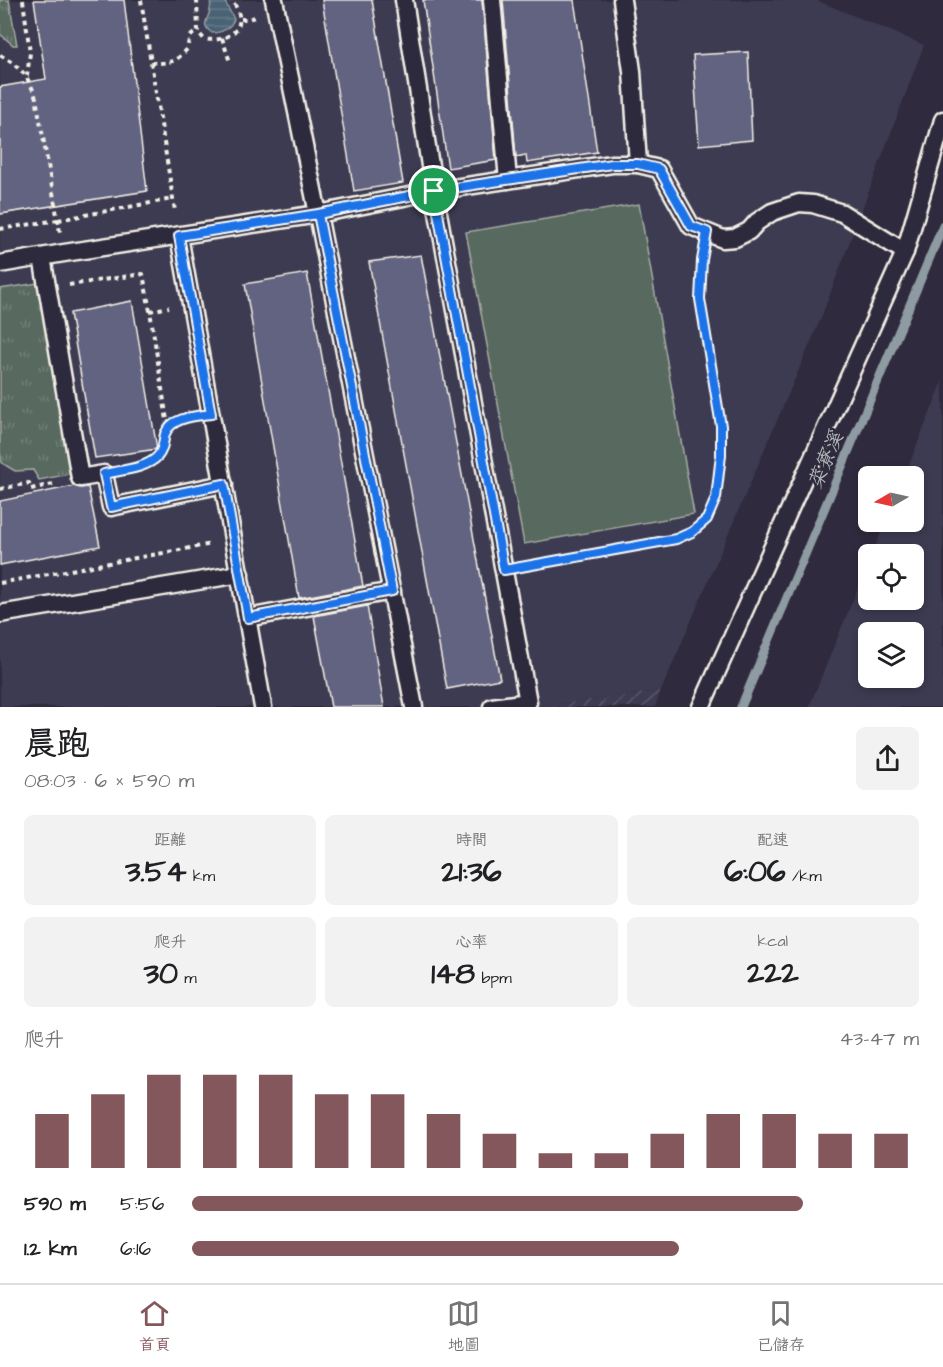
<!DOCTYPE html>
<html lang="zh-TW">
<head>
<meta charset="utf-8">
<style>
  body { margin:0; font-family:"Architects Daughter","LXGW WenKai TC",sans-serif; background:#f2f2f2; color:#202124; height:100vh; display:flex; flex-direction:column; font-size:22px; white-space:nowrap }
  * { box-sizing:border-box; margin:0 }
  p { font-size:20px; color:#757577 }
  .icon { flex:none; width:33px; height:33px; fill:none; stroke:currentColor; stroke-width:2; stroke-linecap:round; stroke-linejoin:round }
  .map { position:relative; height:707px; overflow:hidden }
  .drawer { display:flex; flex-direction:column; background:#fff; flex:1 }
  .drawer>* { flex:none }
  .needle { width:39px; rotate:261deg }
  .buttons { position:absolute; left:858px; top:466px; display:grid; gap:12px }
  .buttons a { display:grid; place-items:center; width:66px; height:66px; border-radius:9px; background:#fff; box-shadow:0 3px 9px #0003; font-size:30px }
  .pin { position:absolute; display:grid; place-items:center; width:51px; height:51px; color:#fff; margin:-26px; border:3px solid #fff; border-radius:50%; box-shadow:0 2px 6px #0007 }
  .round { display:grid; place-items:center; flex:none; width:63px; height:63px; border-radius:9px; background:#f2f2f2 }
  .head { display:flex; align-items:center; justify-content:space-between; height:102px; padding:0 24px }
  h1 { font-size:33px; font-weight:700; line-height:45px }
  .stats { display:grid; grid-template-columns:repeat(3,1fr); gap:9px; height:102px; padding:6px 24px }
  .stats div { display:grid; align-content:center; border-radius:9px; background:#f2f2f2; text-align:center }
  .stats b { font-size:30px; font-weight:700 }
  .stats small { font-size:16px; font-weight:400 }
  .stats p { font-size:16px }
  .chart { height:168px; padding:12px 24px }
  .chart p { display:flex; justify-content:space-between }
  .chart svg { width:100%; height:108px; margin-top:6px; stroke:#84575d; stroke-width:6 }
  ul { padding:0 24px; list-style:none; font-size:20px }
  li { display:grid; grid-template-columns:96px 72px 1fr; align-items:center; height:45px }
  li i { height:15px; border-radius:8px; background:#84575d }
  .dock { display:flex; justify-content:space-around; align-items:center; height:84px; border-top:2px solid #e0e0e0; background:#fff; font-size:16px; color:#757577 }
  .dock a { display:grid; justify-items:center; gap:3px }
  .dock .selected { color:#84575d }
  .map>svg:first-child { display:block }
</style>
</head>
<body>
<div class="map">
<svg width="943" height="707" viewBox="0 0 943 707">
  <defs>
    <pattern id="industrial-furrows" width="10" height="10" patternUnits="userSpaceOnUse" patternTransform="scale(1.5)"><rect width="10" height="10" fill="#3e3b51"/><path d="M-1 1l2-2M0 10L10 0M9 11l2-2" fill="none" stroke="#5a586a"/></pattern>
    <pattern id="grass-tufts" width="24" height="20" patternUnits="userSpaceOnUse" patternTransform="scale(1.5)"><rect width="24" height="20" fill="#586961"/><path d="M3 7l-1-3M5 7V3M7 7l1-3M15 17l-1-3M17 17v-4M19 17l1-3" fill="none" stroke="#717f78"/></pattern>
    <pattern id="water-rules" width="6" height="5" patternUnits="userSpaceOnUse" patternTransform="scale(1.5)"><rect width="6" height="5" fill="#4a6274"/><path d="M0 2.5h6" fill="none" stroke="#657988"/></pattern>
  </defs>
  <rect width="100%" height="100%" fill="#2f2a3d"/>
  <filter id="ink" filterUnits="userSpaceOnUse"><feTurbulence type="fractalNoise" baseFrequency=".0167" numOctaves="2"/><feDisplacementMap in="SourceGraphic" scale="12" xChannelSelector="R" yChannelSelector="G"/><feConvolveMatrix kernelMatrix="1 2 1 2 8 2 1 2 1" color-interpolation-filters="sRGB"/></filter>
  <g filter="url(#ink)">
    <!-- built -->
    <g fill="#3e3b51" fill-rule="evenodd">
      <path d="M0,0H816L924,45L821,318L661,691L536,707H0Z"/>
      <path d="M943,381V707H809L868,563V600H914V555H872L885,522H914V477H904ZM868,633H914V678H868Z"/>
    </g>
    <!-- industrial -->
    <path fill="url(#industrial-furrows)" d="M661,691L655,707H536Z"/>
    <!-- grass -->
    <g fill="url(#grass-tufts)" stroke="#a6ada4" stroke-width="1.5">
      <path d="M0,0H9L17,45H13L0,34Z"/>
      <path d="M38,283L70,474L39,480L33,470L15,471L2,463L0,452V289Z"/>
    </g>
    <!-- pitch -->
    <path fill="#586961" stroke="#a6ada4" stroke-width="1.5" d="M639,204L694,514L524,544L466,232Z"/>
    <!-- water -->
    <path fill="url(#water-rules)" stroke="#8e9ba2" stroke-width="1.5" d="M210,0H224L234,19C231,28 221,33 212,33C200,24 208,21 210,10C211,7 211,4 210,0Z"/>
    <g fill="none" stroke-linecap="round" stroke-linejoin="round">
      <!-- stream -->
      <path stroke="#8e9ba2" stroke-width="9" d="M741,707L943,226"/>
    </g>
    <!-- building -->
    <g fill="#626381" stroke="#f4f1e8" stroke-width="1.5">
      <path d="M34,0H124L147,191L0,214V87L46,79Z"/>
      <path d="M322,0H372L403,183L354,191Z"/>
      <path d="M423,0H482L496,160L448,168Z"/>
      <path d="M503,0H574L597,152L527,163L526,155L516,157Z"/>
      <path d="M748,52L752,140L699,145L693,55Z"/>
      <path d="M421,255L500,679L447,689L369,262Z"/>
      <path d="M307,273L363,586L299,598L245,284Z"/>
      <path d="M132,301L157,449L95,458L70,313Z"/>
      <path d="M74,486L81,488L88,487L100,546L0,565V501Z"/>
      <path d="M367,606L384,707H331L314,616Z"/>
    </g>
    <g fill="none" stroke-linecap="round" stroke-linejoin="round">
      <defs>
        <g id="service">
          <path d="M274,0L318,214L414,707"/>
          <path d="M404,0L434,191L528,702L492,707"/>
          <path d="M492,0L508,180"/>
          <path d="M622,0L632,71L638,164"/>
          <path d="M179,236L263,707"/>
          <path d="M42,257L80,478L104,474L111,507L224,484"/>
          <path d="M0,264L64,253L318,214L434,191L612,164H638L659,169L691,226L723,239L735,238L749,231L757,222L772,212L799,203L813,204L842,213L905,252"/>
          <path d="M0,614L240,574"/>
          <path d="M248,618L392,591"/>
          <path d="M701,707L905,252L943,120"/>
        </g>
      </defs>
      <!-- service casing -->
      <use href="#service" stroke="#f4f1e8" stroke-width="21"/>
      <!-- path -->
      <g stroke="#f4f1e8" stroke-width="4" stroke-dasharray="4.5 4.5" stroke-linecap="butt">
        <path d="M23,0L30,53L27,76"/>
        <path d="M141,0L175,211"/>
        <path d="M197,0L198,32L204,39C220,43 246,33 238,12C236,7 235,4 231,0"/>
        <path d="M241,19H248L255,17"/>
        <path d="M222,38L230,62"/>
        <path d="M0,55C21,68 28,75 36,98L60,232"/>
        <path d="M151,63C170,63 175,63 188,48C188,39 190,34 198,32"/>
        <path d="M58,220L172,199"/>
        <path d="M0,229L58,220"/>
        <path d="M69,285L143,274L150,311"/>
        <path d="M168,427L150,311L169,307"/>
        <path d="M126,469C141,466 160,462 164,444C166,437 165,431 170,426C174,421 182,420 188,418"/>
        <path d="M0,489L29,483L31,489L57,483"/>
        <path d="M525,566L676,539L692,532L707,519L716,498L721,455V426L701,299L702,256"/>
        <path d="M0,583L212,544"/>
      </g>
      <!-- service -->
      <use href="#service" stroke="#2f2a3d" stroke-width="16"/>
    </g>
  </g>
  <g fill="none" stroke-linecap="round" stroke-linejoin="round" filter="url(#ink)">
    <defs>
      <path id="route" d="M434,191L318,214L179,236L211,414C196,416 171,417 165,434C163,441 164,449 158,456C146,469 121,470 104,474L111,507L224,484L248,618L392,591L318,214L434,191L612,164H638L659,169L691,226L707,232L702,260L700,299L721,426V455L716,498L707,519L692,532L676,539L504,570L434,191"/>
    </defs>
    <!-- route casing -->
    <use href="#route" stroke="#fff" stroke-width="12"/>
    <!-- route -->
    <use href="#route" stroke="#1a73e8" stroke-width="8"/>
  </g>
  <g text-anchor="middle" stroke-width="4.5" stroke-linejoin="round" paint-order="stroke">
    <!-- water labels -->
    <g font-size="20" font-style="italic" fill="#b0b8ba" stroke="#2f2a3d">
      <text transform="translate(825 460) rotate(-67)" y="7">菜寮溪</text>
    </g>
  </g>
</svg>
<div class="buttons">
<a><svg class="needle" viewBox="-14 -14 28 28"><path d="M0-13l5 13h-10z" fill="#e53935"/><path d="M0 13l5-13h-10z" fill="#757577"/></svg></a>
<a><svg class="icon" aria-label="locate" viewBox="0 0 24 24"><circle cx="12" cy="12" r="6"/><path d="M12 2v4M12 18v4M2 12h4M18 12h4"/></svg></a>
<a><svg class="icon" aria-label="layers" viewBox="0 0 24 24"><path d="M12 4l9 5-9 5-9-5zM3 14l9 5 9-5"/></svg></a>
</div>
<div class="pin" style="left:434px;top:191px;background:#1e9e55"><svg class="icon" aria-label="arrive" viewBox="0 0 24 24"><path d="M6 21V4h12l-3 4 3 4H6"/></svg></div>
</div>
<section class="drawer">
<div class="head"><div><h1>晨跑</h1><p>08:03 · 6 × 590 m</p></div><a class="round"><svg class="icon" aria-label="share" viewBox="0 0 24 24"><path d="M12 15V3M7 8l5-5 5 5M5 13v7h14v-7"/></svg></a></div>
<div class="stats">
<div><p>距離</p><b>3.54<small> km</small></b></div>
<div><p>時間</p><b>21:36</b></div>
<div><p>配速</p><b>6:06<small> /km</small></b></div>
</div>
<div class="stats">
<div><p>爬升</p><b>30<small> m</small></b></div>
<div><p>心率</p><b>148<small> bpm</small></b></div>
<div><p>kcal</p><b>222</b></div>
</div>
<div class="chart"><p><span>爬升</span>43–47 m</p>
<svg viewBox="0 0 160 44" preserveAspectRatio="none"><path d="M5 44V22M15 44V14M25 44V6M35 44V6M45 44V6M55 44V14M65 44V14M75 44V22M85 44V30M95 44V38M105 44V38M115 44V30M125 44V22M135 44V22M145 44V30M155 44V30"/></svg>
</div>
<ul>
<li><b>590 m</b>5:56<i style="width:84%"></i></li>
<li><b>1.2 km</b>6:16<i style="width:67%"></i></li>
</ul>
</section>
<nav class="dock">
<a class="selected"><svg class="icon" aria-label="home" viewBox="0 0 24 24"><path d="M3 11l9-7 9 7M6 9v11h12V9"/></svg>首頁</a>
<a><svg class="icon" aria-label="map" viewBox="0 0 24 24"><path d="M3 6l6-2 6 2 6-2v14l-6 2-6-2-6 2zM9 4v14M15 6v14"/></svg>地圖</a>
<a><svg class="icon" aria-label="saved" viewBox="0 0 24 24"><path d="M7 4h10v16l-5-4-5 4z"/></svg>已儲存</a>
</nav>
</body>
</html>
